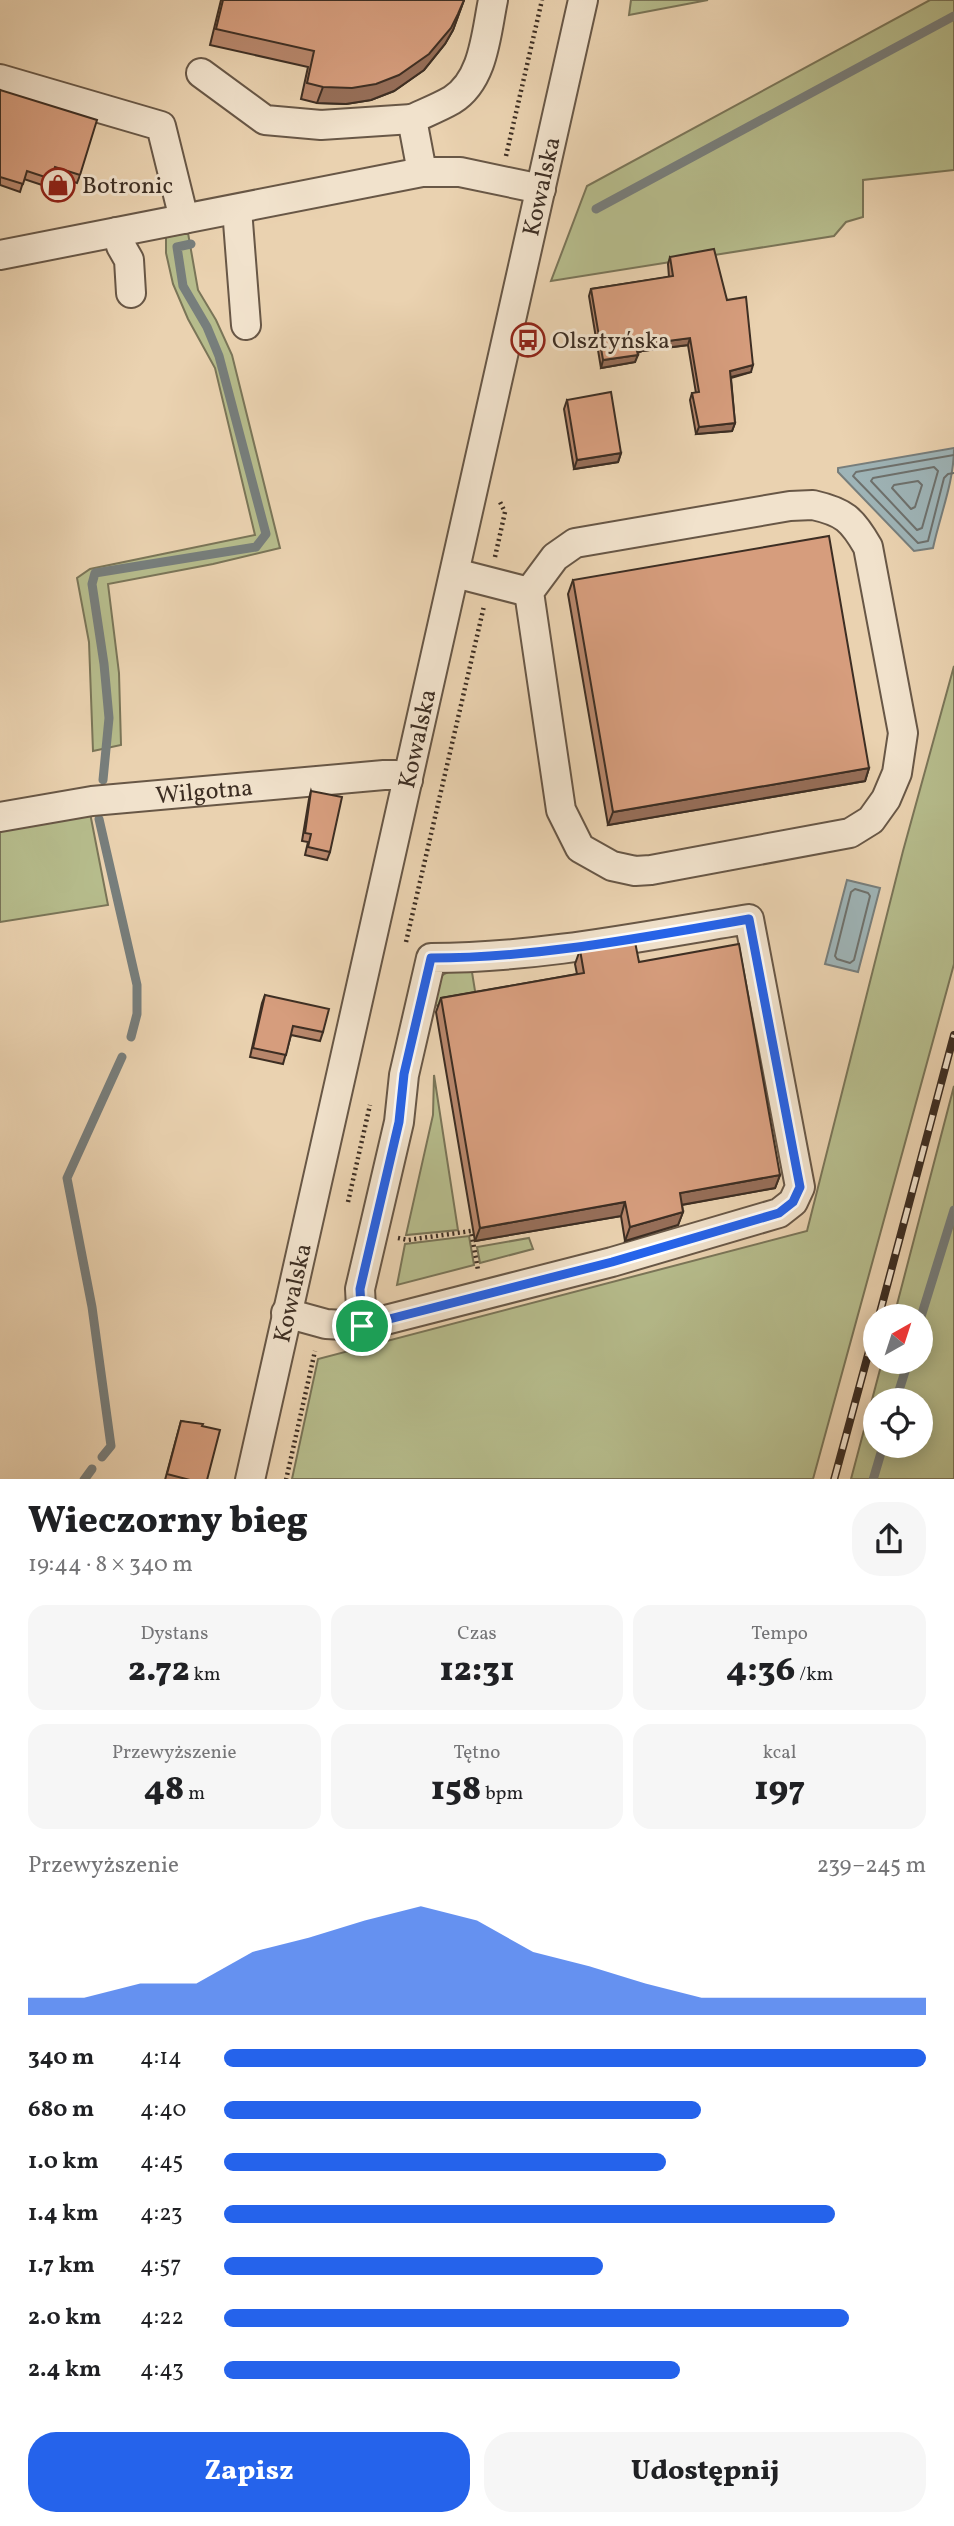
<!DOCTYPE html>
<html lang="pl">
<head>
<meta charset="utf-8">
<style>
  body { margin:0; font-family:Vollkorn,serif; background:#f6f6f6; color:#202124; height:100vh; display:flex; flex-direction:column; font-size:26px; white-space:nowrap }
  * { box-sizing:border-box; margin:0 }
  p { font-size:23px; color:#757577 }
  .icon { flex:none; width:38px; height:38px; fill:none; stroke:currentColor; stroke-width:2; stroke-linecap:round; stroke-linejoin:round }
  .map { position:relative; height:1479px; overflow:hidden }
  .drawer { display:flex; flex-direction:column; background:#fff; flex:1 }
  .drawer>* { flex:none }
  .needle { width:46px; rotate:39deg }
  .controls { position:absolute; left:863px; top:1304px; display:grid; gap:14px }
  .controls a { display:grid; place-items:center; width:70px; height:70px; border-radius:50%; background:#fff; box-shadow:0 4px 18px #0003; font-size:35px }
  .pin { position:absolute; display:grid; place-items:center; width:60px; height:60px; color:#fff; margin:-30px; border:4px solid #fff; border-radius:50%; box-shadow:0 2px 7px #0007 }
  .round { display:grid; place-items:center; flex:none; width:74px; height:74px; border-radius:28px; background:#f6f6f6 }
  .headline { display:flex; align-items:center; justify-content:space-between; height:119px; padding:0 28px }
  h1 { font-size:38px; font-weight:800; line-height:52px }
  .figures { display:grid; grid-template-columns:repeat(3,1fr); gap:10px; height:119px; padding:7px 28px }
  .figures div { display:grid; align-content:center; border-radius:18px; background:#f6f6f6; text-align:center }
  .figures b { font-size:35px; font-weight:800 }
  .figures small { font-size:19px; font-weight:400 }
  .figures p { font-size:19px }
  .chart { height:196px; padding:14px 28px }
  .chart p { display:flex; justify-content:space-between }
  .chart svg { width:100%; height:126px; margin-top:7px; fill:#2563eb; opacity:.7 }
  .button { display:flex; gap:14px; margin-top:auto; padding:14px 28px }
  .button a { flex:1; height:80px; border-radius:28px; background:#2563eb; color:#fff; font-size:28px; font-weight:800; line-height:80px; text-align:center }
  .button a+a { background:#f6f6f6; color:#202124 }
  ul { padding:0 28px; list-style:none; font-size:23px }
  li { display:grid; grid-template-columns:112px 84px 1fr; align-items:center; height:52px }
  li i { height:18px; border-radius:9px; background:#2563eb }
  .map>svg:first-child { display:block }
</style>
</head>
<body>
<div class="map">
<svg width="954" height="1480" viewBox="0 0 954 1480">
  <rect width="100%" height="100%" fill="#ead2b0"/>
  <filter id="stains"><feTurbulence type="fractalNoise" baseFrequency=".00286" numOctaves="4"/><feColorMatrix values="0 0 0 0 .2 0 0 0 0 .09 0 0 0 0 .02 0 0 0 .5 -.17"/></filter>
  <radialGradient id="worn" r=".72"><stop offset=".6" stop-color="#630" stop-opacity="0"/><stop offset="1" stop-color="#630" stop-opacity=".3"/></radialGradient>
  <!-- green -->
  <g fill="#b6bc8c" stroke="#7a7558" stroke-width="2" fill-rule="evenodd">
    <path d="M631,0H708L629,15Z"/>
    <path d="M930,0H954V170L863,180V217L846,222L834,236L551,281L587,186Z"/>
    <path d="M188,233L198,290L216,320L232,355L280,548L213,564L108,584L119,673L121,745L93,751L89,642L77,578L90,569L255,535L215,368L188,319L173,284L166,253V237Z"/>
    <path d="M954,666V964L813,1479H292L318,1359L807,1231L903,851Z"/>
    <path d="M90,813L108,905L0,922V828Z"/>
    <path d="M471,966L476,997L430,1007C440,974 436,973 471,966Z"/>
    <path d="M434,1075L458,1230L406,1235L433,1115Z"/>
    <path d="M954,1086V1479H851L882,1362H920V1316H894ZM875,1400H920V1446H875Z"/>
    <path d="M469,1236L474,1265L397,1285L405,1244Z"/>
    <path d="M529,1238L533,1249L480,1263L477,1247Z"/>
  </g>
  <!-- water -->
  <g fill="#9eb4b7" stroke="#777e7c" stroke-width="2">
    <path d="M954,448C954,482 940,515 933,548L914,551L838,472V468Z"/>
    <path d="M847,880L880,888L858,972L825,964Z"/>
  </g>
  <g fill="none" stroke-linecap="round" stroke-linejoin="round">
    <!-- shore -->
    <g stroke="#6e716d" stroke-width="2">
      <path d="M954,455L856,472L853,476L918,543L928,541L944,478L948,474L954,473"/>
      <path d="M934,467L938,471L922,528L917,530L871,481L873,478Z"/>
      <path d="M918,481L922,485L915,507L911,509L892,488L894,485Z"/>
      <path d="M855,889L868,893L870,896L854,960L850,963L837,959L835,956L851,892Z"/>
    </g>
    <!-- stream -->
    <g stroke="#777e7c" stroke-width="9">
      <path d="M596,209L954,16"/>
      <path d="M103,780L109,718L104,664L92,584L95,573L256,547L266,534L219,356L207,327L183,286L177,247L191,244"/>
      <path d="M99,819L137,985V1014L131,1037"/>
      <path d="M920,1320L954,1210"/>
      <path d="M896,1400L908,1362"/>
      <path d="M102,1457L111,1446L92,1307L67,1178L122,1057"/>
      <path d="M84,1480L92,1469"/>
      <path d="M873,1480L883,1446"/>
    </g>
    <defs>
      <g id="minor">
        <path d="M201,73L265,120L321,125L412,119"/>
        <path d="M0,79L161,126L184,219"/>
        <path d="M422,172L412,119C425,113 440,107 452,100C484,80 486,34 493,0"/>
        <path d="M237,209L246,325"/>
        <path d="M117,232L121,246L129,260L131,293"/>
        <path d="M0,255L422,172H460L541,189"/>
        <path d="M813,505C844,512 852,519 868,547L903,733L897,773L886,799L871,820L850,833L651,870L635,871L612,866L580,848L561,810L529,592L555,557L575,543L790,506Z"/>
        <path d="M455,573L529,592"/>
        <path id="s1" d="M0,817L92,801L384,775H396L408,780"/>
        <path d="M286,1313L326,1324L362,1326L612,1262L779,1213L793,1202L800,1187L749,919C644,936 538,958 431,958L404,1075L399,1122L360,1289L362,1326"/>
        <path id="s2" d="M250,1480L583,0"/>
      </g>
    </defs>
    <!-- minor casing -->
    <use href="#minor" stroke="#685746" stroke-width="32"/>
    <!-- path -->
    <g stroke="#3d2e23" stroke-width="4.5" stroke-dasharray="2 3.5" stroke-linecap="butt">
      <path d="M506,156L542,0"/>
      <path d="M495,557L505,512L500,502"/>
      <path d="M406,942L484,606"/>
      <path d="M348,1202L370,1105"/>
      <path d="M398,1238L408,1240L471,1231L478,1270"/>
      <path d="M286,1480L315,1351"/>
    </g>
    <!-- minor -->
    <use href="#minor" stroke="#f1e2cc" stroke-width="28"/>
    <defs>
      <g id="rail">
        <path d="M879,1316L954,1035"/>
        <path d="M834,1480L875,1329"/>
      </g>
    </defs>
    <!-- rail casing -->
    <use href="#rail" stroke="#3d2e23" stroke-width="8"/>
    <!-- rail -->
    <use href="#rail" stroke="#f1e2cc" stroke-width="5" stroke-dasharray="16" stroke-linecap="butt"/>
  </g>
  <!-- wall -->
  <g fill="#b8876c" stroke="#3d2e23" stroke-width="2">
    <path d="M221,0H464L453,30L445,44L424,70L394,91L371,100L346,104L317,103L301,99L308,67L210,45Z"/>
    <path d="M0,90L80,175L77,183L52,175L48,187L24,179L20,192L0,185Z"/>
    <path d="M670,257L727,300L751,372L731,378L735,423L732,431L696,434L690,400L692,393H696L688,345L642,351L637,353L635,362L601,368L589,296L591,289L669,277L668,264Z"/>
    <path d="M567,400L621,453L618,462L574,469L564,409Z"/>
    <path d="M573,580L869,768L865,781L608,825L568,594Z"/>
    <path d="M311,791L330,852L327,860L305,855L308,842L302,841L309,799Z"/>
    <path d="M580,950L639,962L780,1175L775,1188L682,1205L683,1212L678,1225L625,1241L621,1216L475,1241L436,1012L441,998L577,974L575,964Z"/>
    <path d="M265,995L323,1032L320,1041L291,1035L283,1064L250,1057L262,1003Z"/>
    <path d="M181,1421L202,1426L207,1480H165Z"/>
  </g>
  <!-- shaded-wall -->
  <g fill="#966e58" stroke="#3d2e23" stroke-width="2">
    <path d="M464,0L453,30L445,44L424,70L394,91L371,100L346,104L317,103L323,87Z"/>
    <path d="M690,338L688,345L642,351L634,354L636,347L645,344Z"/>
    <path d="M638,355L635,362L601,368L603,360Z"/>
    <path d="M753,365L751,372L727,378L730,371Z"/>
    <path d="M735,423L732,431L696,434L699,427Z"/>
    <path d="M621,453L618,462L574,469L577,460Z"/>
    <path d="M869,768L865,781L608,825L613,812Z"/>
    <path d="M780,1175L775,1188L675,1206L680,1193Z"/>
    <path d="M625,1202L621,1216L475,1241L480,1228Z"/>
    <path d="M683,1212L678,1225L625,1241L630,1227Z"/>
  </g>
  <!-- building -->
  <g fill="#d69d7d" stroke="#3d2e23" stroke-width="2">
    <path d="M223,0H464L458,14L451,28L429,54L399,75L376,84L352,88L323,87L307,83L314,51L216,29Z"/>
    <path d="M0,90L97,120L80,175L55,167L51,179L27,171L23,184L0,177Z"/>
    <path d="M714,249L727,300L746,297L753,365L730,371L735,423L699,427L692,393L699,392L690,338L645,344L636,347L638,355L603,360L591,289L673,276L670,257Z"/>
    <path d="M611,392L621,453L577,460L567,400Z"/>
    <path d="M829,536L869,768L613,812L573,580Z"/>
    <path d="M311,791L342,797L330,852L308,847L311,834L305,833Z"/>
    <path d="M635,942L639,962L739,944L780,1175L680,1193L683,1212L630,1227L625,1202L480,1228L441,998L584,973L580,950Z"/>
    <path d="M265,995L329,1009L323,1032L293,1026L286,1055L253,1048Z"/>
    <path d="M181,1421L203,1424L202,1426L220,1430L207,1480H190L167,1474Z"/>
  </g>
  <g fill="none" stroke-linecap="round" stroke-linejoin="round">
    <defs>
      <path id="route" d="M749,919L800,1187L793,1202L779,1213L612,1262L362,1326L360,1289L399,1122L404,1074L431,958C538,958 644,937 749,919Z"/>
    </defs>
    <!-- route casing -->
    <use href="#route" stroke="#fff" stroke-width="14"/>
    <!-- route -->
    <use href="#route" stroke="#2563eb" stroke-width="9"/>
  </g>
  <!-- icons -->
  <defs>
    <symbol id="shop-ring" viewBox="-11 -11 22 22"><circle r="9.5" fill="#f1e2cc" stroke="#8f2418" stroke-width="1.5"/><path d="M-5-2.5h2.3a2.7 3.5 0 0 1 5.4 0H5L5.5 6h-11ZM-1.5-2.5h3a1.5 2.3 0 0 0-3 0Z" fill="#8f2418"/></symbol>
    <symbol id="bus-ring" viewBox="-11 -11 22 22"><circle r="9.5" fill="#f1e2cc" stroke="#8f2418" stroke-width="1.5"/><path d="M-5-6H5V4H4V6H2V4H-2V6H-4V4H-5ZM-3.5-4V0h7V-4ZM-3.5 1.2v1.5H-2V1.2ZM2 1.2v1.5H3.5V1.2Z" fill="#8f2418"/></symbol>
  </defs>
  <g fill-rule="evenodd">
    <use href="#shop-ring" x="39" y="166" width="38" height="38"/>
    <use href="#bus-ring" x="509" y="321" width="38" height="38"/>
  </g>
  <g text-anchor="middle" stroke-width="6" stroke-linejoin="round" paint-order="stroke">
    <!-- poi labels -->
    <g font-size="24" fill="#3d2e23" stroke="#f1e2cc" text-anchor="start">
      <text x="82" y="193">Botronic</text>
      <text x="552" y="348">Olsztyńska</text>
    </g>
    <!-- street labels -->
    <g font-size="24" fill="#3d2e23" stroke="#f1e2cc">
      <text dy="8" stroke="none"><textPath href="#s2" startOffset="1326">Kowalska</textPath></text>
      <text dy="8" stroke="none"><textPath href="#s2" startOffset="760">Kowalska</textPath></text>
      <text dy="8" stroke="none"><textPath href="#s1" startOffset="206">Wilgotna</textPath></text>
      <text dy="8" stroke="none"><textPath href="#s2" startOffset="192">Kowalska</textPath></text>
    </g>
  </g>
  <rect width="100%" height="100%" filter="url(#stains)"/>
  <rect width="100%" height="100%" fill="url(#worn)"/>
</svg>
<div class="controls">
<a><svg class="needle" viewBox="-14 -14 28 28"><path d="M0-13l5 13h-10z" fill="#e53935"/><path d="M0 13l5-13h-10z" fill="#757577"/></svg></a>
<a><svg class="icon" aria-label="locate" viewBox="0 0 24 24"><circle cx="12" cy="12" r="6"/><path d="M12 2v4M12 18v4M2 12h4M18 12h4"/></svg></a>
</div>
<div class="pin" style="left:362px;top:1326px;background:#1e9e55"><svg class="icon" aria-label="arrive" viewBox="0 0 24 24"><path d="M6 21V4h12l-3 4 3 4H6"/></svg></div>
</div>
<section class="drawer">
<div class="headline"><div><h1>Wieczorny bieg</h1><p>19:44 · 8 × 340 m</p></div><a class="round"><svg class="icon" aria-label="share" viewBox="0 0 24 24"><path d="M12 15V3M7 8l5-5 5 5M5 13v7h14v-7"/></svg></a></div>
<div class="figures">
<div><p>Dystans</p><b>2.72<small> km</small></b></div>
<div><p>Czas</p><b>12:31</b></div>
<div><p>Tempo</p><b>4:36<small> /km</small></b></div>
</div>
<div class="figures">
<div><p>Przewyższenie</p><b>48<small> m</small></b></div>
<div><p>Tętno</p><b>158<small> bpm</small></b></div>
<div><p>kcal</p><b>197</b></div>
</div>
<div class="chart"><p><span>Przewyższenie</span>239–245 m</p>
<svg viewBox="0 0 160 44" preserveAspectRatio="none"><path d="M0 44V38L10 38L20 33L30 33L40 22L50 17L60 11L70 6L80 11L90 22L100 27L110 33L120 38L130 38L140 38L150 38L160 38V44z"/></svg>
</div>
<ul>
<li><b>340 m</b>4:14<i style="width:100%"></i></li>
<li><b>680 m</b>4:40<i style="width:68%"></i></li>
<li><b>1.0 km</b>4:45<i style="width:63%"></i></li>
<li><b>1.4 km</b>4:23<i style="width:87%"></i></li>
<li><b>1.7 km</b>4:57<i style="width:54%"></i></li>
<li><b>2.0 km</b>4:22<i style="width:89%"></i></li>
<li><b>2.4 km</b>4:43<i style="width:65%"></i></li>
</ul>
<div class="button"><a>Zapisz</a><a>Udostępnij</a></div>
</section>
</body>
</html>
